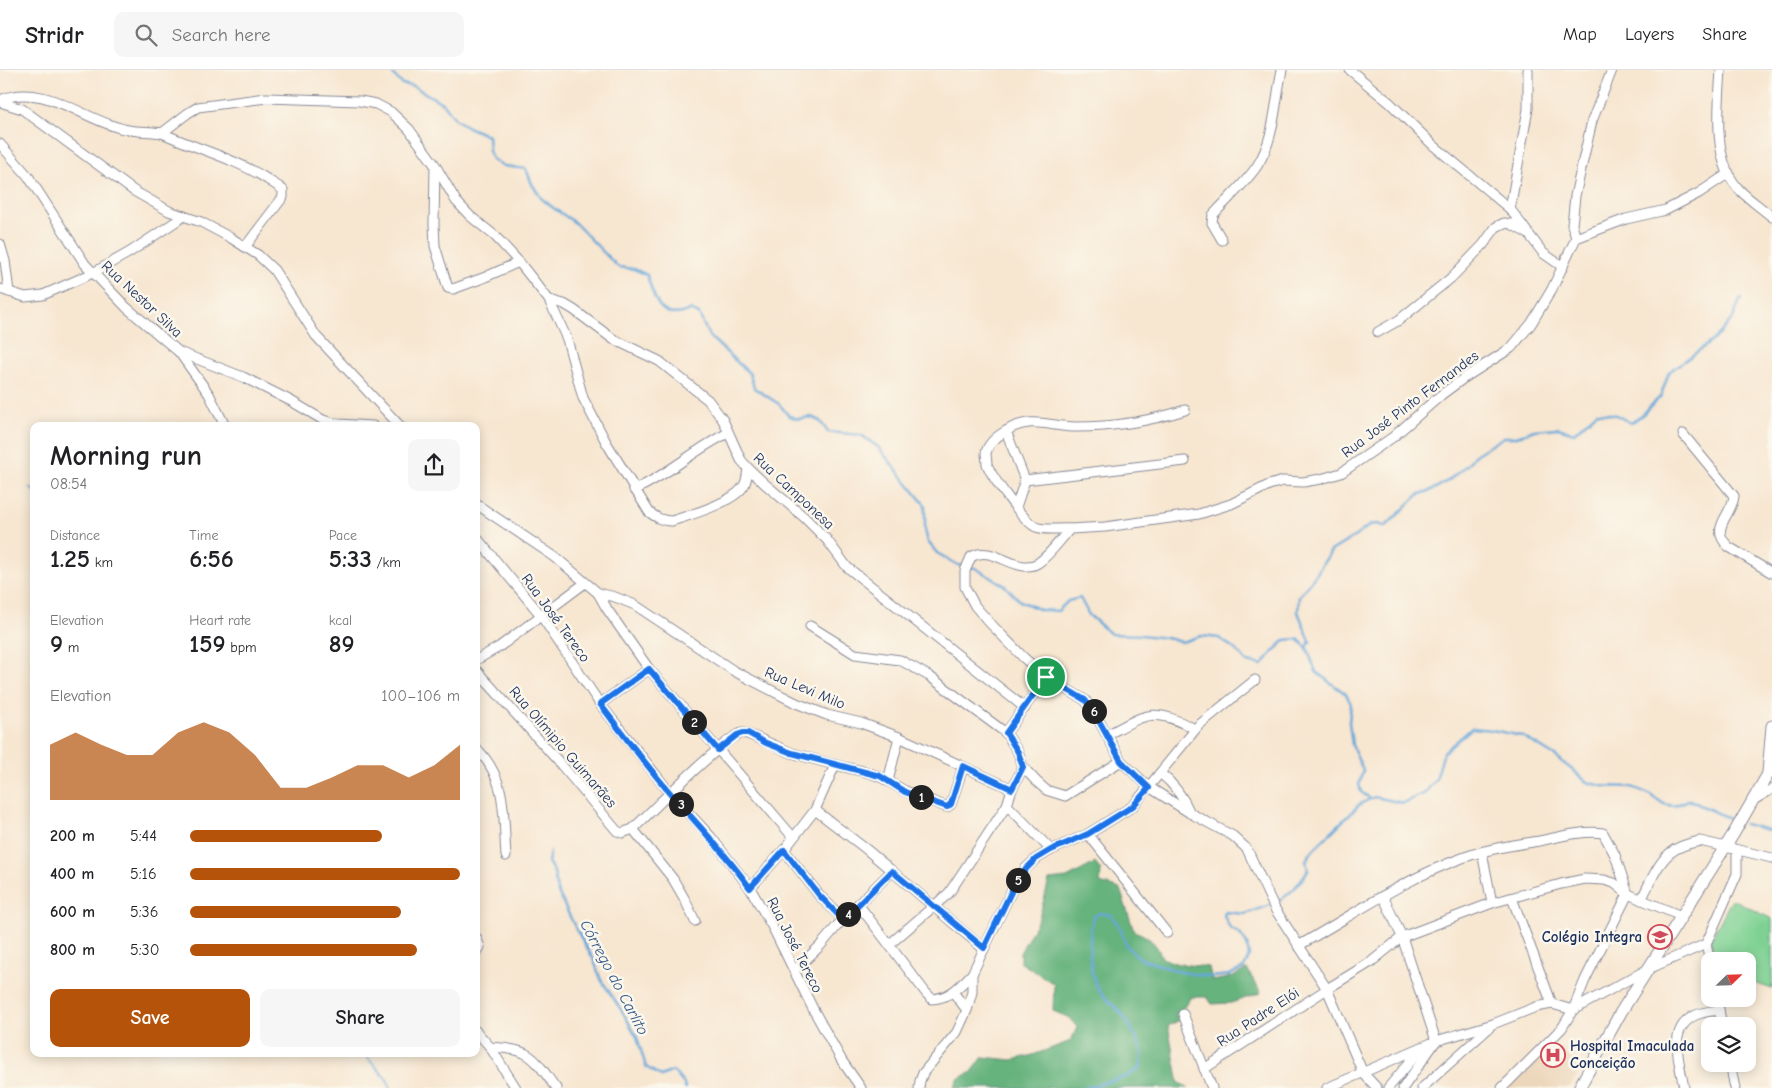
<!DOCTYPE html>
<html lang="en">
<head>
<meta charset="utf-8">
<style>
  body { margin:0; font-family:"Comic Neue",sans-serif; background:#f6f6f6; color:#202124; height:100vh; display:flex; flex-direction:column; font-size:19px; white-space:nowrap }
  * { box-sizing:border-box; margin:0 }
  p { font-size:16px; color:#757577 }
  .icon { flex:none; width:28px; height:28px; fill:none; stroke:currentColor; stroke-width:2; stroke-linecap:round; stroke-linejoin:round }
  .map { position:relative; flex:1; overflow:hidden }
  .panel { position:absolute; left:30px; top:352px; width:450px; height:635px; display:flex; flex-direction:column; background:#fff; border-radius:10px; box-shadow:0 2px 12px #0003 }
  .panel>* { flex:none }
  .needle { width:32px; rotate:67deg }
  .tools { position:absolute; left:1701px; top:882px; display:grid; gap:10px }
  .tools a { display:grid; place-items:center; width:55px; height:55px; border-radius:10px; background:#fff; box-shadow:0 2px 12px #0003; font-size:25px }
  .pin { position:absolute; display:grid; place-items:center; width:42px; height:42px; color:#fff; margin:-21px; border:2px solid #fff; border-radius:50%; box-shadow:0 1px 5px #0007 }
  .km { position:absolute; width:25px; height:25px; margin:-12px; border-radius:50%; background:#222; color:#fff; font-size:14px; line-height:25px; text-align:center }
  .round { display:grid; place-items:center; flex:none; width:52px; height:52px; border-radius:10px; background:#f6f6f6 }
  .overview { display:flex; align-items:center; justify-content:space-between; height:85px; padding:0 20px }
  h1 { font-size:28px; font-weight:700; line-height:38px }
  .stats { display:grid; grid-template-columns:repeat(3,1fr); gap:8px; height:85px; padding:5px 20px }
  .stats div { display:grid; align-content:center }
  .stats b { font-size:25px; font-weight:700 }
  .stats small { font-size:14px; font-weight:400 }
  .stats p { font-size:14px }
  .chart { height:140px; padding:10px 20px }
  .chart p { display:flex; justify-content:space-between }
  .chart svg { width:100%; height:90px; margin-top:5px; fill:#b45309; opacity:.7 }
  .button { display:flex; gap:10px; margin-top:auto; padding:10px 20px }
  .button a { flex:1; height:58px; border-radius:10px; background:#b45309; color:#fff; font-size:20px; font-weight:700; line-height:58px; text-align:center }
  .button a+a { background:#f6f6f6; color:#202124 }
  ul { padding:0 20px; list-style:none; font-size:16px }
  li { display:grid; grid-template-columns:80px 60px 1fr; align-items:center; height:38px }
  li i { height:12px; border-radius:6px; background:#b45309 }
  header { display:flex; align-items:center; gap:30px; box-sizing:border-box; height:70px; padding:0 25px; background:#fff; border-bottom:1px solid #e0e0e0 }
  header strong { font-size:24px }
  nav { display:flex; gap:28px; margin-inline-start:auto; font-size:18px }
  .search { width:350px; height:45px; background:#f6f6f6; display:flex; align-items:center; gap:12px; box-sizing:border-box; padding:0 18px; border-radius:10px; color:#757577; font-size:19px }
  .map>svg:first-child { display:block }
</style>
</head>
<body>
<header>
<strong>Stridr</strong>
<div class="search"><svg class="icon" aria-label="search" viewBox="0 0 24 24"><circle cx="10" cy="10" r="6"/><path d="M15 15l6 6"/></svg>Search here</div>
<nav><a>Map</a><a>Layers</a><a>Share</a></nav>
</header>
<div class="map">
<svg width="1772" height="1018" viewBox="0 0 1772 1018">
  <rect width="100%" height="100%" fill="#fbf7ec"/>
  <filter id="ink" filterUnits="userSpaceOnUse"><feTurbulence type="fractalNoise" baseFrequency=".02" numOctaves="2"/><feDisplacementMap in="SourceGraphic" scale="10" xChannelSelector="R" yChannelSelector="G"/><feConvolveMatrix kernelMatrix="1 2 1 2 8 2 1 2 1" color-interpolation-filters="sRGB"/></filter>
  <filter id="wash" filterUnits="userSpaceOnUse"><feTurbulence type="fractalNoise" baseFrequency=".0096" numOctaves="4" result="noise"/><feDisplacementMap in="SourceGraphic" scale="20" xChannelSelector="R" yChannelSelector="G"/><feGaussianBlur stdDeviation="1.12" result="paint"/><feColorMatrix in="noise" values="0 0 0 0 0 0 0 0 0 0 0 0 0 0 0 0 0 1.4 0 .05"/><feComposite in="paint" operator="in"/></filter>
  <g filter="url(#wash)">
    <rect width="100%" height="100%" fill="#f7e6d0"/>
    <!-- built -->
    <path fill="#edd7bb" d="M1550,972L1583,998L1569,1018H1509Z"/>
    <!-- green -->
    <path fill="#7ed193" stroke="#4c8078" d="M1732,829L1772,849V919L1748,911V891H1714L1711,869Z"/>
    <!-- forest -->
    <path fill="#66b37d" stroke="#40716e" d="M1095,793L1101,801L1100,813L1120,819L1134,861C1148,866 1157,873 1162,888L1178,894L1209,897L1212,911L1233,907L1247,899L1261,923L1231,933L1212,934L1207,927H1191L1180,943L1182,949L1168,956L1179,1013L1188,1017L1187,1018H954L958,1009L972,1002L983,987L1012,990L1033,985L1071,971L1077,957L1070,948L1053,941L1054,914L1020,892V883L1039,848L1049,810L1067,808Z"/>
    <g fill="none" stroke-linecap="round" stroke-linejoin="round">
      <!-- stream -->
      <g stroke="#66a7da" stroke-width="2.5">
        <path d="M355,0H373"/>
        <path d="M385,0L390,1L402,14L413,16L444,34L455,49L468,57L488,66L489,81L492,89L504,96L526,99L532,114L541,128L552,137L574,152L618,197L634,199L647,205C654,228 660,254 690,240L699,244L709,266L750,304L754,318L779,334L789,346L798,349L811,347L820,351L828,362L861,365L878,377L925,435V460L928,472L937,483L958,495L965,496"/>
        <path d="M31,418L34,421"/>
        <path d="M970,497L975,498L1004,515L1020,531L1041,540L1058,541L1068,531L1080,528L1089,545L1111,564L1141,565L1167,568L1182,572L1201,566L1219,568L1236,580L1247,592L1262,595L1273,582L1285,570L1298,569L1307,578L1316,602L1346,624L1351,634L1349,652L1352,675L1363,700L1359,714L1361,722L1371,729"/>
        <path d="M1307,578L1310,571L1298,542L1299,526L1315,506L1331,481L1357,465L1370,455L1378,454L1385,457L1418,425L1434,419L1449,410L1467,395L1475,385L1504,367H1517L1534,360L1558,358L1574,363L1597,342L1616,345L1631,353L1642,345L1661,326L1669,302L1715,269L1733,248L1741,228"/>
        <path d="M1744,754L1772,761"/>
        <path d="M550,782L548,792L554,802L557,820L576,859L594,890L600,908L622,941L637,967L646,997L661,1006L673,1001L684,1014L685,1018"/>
        <path d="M1275,833C1290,825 1299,814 1308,800L1306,790L1313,780L1360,734L1374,727L1403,733L1425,723L1436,709L1444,682L1472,658L1492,660L1522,666L1555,686L1587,712L1602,716L1632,717L1649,724L1664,734L1674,736L1689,730L1737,752"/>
        <path d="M364,984L386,1008L391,1018"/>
        <path d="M1085,1018L1128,1006L1140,998C1141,994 1143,987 1142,983C1139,971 1126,947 1117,939C1109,931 1098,923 1095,912C1088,893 1089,866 1093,847L1100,843L1111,845L1120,858L1127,877L1141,889L1181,902L1212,907L1229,905L1244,898L1249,886L1247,874L1240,864L1230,858L1224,846L1225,842L1245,844L1270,835"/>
      </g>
    </g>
  </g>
  <g filter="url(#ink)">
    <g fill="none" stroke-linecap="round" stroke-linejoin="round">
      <defs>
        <g id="minor">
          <path d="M1350,0L1390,33L1433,75L1510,139L1543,183L1563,197"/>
          <path d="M1721,0C1719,35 1712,88 1737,117C1746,128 1761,137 1772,147"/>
          <path d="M0,30C43,11 83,50 124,59C136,62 149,61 162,63L188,43L198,37L266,28L360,31L376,34L391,42L409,59L435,95L456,131L470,146L495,166L519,192L549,230L567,269L583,328L606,372L649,442C657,448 662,451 672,451C690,445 732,433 743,417C747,412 747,405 748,398"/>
          <path d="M0,32L22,39L134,121L169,141L201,152L231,168L258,185L274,200L316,266L400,356"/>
          <path d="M162,63C197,79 234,88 267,109C272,113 279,116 283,120V127L245,177"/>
          <path d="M0,74L28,106L85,194L126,237L179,282L243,307L291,331L323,350L338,354L373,356"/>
          <path d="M435,95L434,154L435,176L448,218L453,219L483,208L519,192"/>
          <path d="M1510,139L1528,39V0"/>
          <path d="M1576,168L1572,155L1575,126L1592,51L1612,0"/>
          <path d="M1576,168L1626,149L1666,140L1699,123L1729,103"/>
          <path d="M1222,170L1212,153L1213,145C1227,129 1245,114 1257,96C1275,69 1275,31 1282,0"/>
          <path d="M0,174L5,191L9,222"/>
          <path d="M0,219L25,227L43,225L93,203L130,182L184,146"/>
          <path d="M549,230L564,234L574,240L613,269L659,291L708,330L723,350L741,390L748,398L765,414L804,447L827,470L847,497L1025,638"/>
          <path d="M1378,262L1399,250L1451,208L1483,175L1496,157L1504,153L1511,154L1527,163"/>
          <path d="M179,282L209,324L225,356"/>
          <path d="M1006,361L1025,410L1016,437"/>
          <path d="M1683,364L1734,426C1732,446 1708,458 1729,477L1772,503"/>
          <path d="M1025,410L1185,391"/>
          <path d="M634,420C668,405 695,379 728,363"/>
          <path d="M476,434L555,487L598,523L607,539L649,599L793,767"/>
          <path d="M1070,459C1059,458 1045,461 1036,457C1024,452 991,406 987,394C987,392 986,385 986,383C988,373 999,365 1006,361C1032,345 1050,357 1076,357C1114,357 1150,351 1185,340"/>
          <path d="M476,467L540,544L600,634L634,677L670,723L711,767L750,818L773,858L813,939L842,991L861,1018"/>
          <path d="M598,523L615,527L635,535L734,601L796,633L827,645L861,653L899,667L1012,719"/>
          <path d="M810,556L855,584L900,590L929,606L1006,663L1018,682L1023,697L1036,711L1046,720L1065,726L1121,691"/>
          <path d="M476,590L499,577L585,513"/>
          <path d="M476,600L558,691L617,761L622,763L633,759C648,744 728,665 742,663C747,662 784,680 792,683C806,687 822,692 836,695C854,700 872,701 888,711L899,667"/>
          <path d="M600,634L649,599"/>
          <path d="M1006,663L1046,607"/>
          <path d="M1107,665C1148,643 1152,637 1195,659"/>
          <path d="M476,678C508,709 503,746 506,786"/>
          <path d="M1160,703C1174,714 1183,726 1190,743"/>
          <path d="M888,711L905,721L947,737L951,734L963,697"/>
          <path d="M1752,731L1772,719"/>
          <path d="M1007,735L1051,780"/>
          <path d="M815,740L866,779L984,879"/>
          <path d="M633,759L673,809L684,828L695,851"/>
          <path d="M1088,764L1167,863"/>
          <path d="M784,780L819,825L843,849"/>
          <path d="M1482,782L1492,833"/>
          <path d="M750,818L784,780L815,740L835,695"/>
          <path d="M1383,826L1402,867L1436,971L1403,1018"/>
          <path d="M1512,828L1552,934"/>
          <path d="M1641,830C1649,815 1657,794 1670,783C1678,776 1690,773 1700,771L1772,788"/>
          <path d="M858,834L926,923L932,929C950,928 960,916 972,904"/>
          <path d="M476,867L480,877L476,884"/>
          <path d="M890,874L949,823L1007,735L1012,719L1023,697"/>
          <path d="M1298,876C1353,845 1405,808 1465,787C1489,778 1515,775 1539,771C1558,767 1584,760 1603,763L1615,785L1628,824L1585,910L1573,940L1562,958L1502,1018"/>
          <path d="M1710,893L1706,874L1737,804V780"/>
          <path d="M794,901L820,876L843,849L892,801"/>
          <path d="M953,922L967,940"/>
          <path d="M1717,929L1722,956"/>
          <path d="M1183,944L1212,1018"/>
          <path d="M476,961L490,977L516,1018"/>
          <path d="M490,977C501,978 514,978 524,983C538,989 547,1007 556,1018"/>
          <path d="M1730,994L1735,1018"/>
          <path d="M1204,999L1327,919L1371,892L1402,867L1492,833L1561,814L1585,809L1604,810L1614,813L1628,824L1681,846"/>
          <path d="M919,1018L920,1011L923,1003L957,962L967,940L972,922V904L1013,818L1025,799L1036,789L1051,780L1088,764L1133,736L1199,655L1255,610"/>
          <path d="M1327,1018L1436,971L1493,954L1536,937L1552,934L1573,940L1648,899L1706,874"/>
          <path d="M1377,1018L1363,1003L1327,919L1275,839L1247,779L1233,766L1190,743L1149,717L1121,691L1093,640L1085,630L1046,607L1024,588L988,551L975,536L965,517V501L971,487C993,473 1016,506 1038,493C1050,485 1060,470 1070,459L1105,457L1199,444L1231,434L1269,415L1283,411L1303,412L1321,409L1341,403L1393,367L1441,325L1464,308L1511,278L1531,254L1552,219L1576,168"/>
          <path d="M1388,1018L1420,980"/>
          <path d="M1422,1018L1489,958"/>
          <path d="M1684,1018C1680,993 1666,958 1696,945C1703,942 1712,941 1719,940"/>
        </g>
        <g id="major">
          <path d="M1768,703L1772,656"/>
          <path d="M1579,1018L1621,942L1734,763L1772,697"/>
        </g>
      </defs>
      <!-- minor casing -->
      <use href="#minor" stroke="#898a97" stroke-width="11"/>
      <!-- major casing -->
      <use href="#major" stroke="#898a97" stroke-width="13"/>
      <!-- minor -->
      <use href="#minor" stroke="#fff" stroke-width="9"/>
      <!-- major -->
      <use href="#major" stroke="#fff" stroke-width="11"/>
    </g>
  </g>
  <g fill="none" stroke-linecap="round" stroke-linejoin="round" filter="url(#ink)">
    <defs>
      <path id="route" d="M649,599L718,680L737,665L743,663H748L766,673L792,683L880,706L905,722L947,737L951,734L963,696L1012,719L1023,697L1018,682L1006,663L1046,607L1085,630L1093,640L1121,691L1149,718L1133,736L1088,764L1051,780L1036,789L1026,799L1013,818L984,878L892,801L843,850L819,825L784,780L750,818C726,784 698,755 671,724C646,695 623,664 600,634Z"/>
    </defs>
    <!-- route casing -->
    <use href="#route" stroke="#fff" stroke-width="10"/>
    <!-- route -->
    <use href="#route" stroke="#1a73e8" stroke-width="6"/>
  </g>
  <!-- icons -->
  <defs>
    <symbol id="school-ring" viewBox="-11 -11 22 22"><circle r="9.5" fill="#fbf7ec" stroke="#d1495b" stroke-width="1.5"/><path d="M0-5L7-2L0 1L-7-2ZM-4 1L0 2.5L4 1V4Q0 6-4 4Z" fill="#d1495b"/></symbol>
    <symbol id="hospital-ring" viewBox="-11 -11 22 22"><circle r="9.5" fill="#fbf7ec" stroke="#d1495b" stroke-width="1.5"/><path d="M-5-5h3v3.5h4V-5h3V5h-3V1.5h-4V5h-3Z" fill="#d1495b"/></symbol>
  </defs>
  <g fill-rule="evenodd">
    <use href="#school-ring" x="1646" y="853" width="28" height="28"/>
    <use href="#hospital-ring" x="1539" y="971" width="28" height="28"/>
  </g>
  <g text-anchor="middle" stroke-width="5" stroke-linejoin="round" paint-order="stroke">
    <!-- street labels -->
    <g font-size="15" fill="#1b2f5e" stroke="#fbf7ec">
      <text transform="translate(142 229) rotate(43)" y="5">Rua Nestor Silva</text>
      <text transform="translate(1410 334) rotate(-37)" y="5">Rua José Pinto Fernandes</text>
      <text transform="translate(794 421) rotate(43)" y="5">Rua Camponesa</text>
      <text transform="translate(556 548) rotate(54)" y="5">Rua José Tereco</text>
      <text transform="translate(805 618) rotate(23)" y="5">Rua Levi Milo</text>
      <text transform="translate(563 677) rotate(49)" y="5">Rua Olímipio Guimarães</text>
      <text transform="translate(795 875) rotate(63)" y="5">Rua José Tereco</text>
      <text transform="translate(1258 947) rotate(-33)" y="5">Rua Padre Elói</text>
    </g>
    <!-- poi labels -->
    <g font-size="15" font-weight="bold" fill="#1b2f5e" stroke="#fbf7ec" text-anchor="end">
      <text x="1642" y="872">Colégio Integra</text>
      <text x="1570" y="981" text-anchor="start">Hospital Imaculada<tspan x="1570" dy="17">Conceição</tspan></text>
    </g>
    <!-- water labels -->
    <g font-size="16" font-style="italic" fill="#355989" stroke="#fbf7ec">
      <text transform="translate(615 907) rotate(62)" y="6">Córrego do Carlito</text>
    </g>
  </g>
</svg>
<div class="tools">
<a><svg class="needle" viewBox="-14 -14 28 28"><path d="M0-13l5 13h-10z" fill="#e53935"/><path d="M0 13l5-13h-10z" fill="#757577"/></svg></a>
<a><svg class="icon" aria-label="layers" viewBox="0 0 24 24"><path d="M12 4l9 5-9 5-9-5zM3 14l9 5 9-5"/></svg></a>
</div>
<div class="pin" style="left:1046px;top:607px;background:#1e9e55"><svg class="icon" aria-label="arrive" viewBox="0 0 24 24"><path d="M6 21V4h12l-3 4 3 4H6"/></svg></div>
<b class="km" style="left:921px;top:727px">1</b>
<b class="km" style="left:694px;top:652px">2</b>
<b class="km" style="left:681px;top:734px">3</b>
<b class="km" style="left:848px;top:844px">4</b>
<b class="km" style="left:1018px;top:810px">5</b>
<b class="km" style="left:1094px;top:641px">6</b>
<section class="panel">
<div class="overview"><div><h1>Morning run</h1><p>08:54</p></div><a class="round"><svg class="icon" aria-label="share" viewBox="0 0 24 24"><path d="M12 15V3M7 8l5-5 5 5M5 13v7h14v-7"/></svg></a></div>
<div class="stats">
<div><p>Distance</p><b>1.25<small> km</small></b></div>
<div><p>Time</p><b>6:56</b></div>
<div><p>Pace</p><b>5:33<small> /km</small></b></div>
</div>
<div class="stats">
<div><p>Elevation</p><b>9<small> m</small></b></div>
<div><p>Heart rate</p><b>159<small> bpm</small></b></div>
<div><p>kcal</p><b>89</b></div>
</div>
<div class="chart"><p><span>Elevation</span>100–106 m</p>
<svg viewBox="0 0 160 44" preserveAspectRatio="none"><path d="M0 44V17L10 11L20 17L30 22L40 22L50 11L60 6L70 11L80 22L90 38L100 38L110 33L120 27L130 27L140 33L150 27L160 17V44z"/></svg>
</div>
<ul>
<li><b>200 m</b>5:44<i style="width:71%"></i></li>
<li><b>400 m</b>5:16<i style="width:100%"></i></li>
<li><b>600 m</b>5:36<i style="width:78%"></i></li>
<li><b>800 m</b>5:30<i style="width:84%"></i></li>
</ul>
<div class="button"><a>Save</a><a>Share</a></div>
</section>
</div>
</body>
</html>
